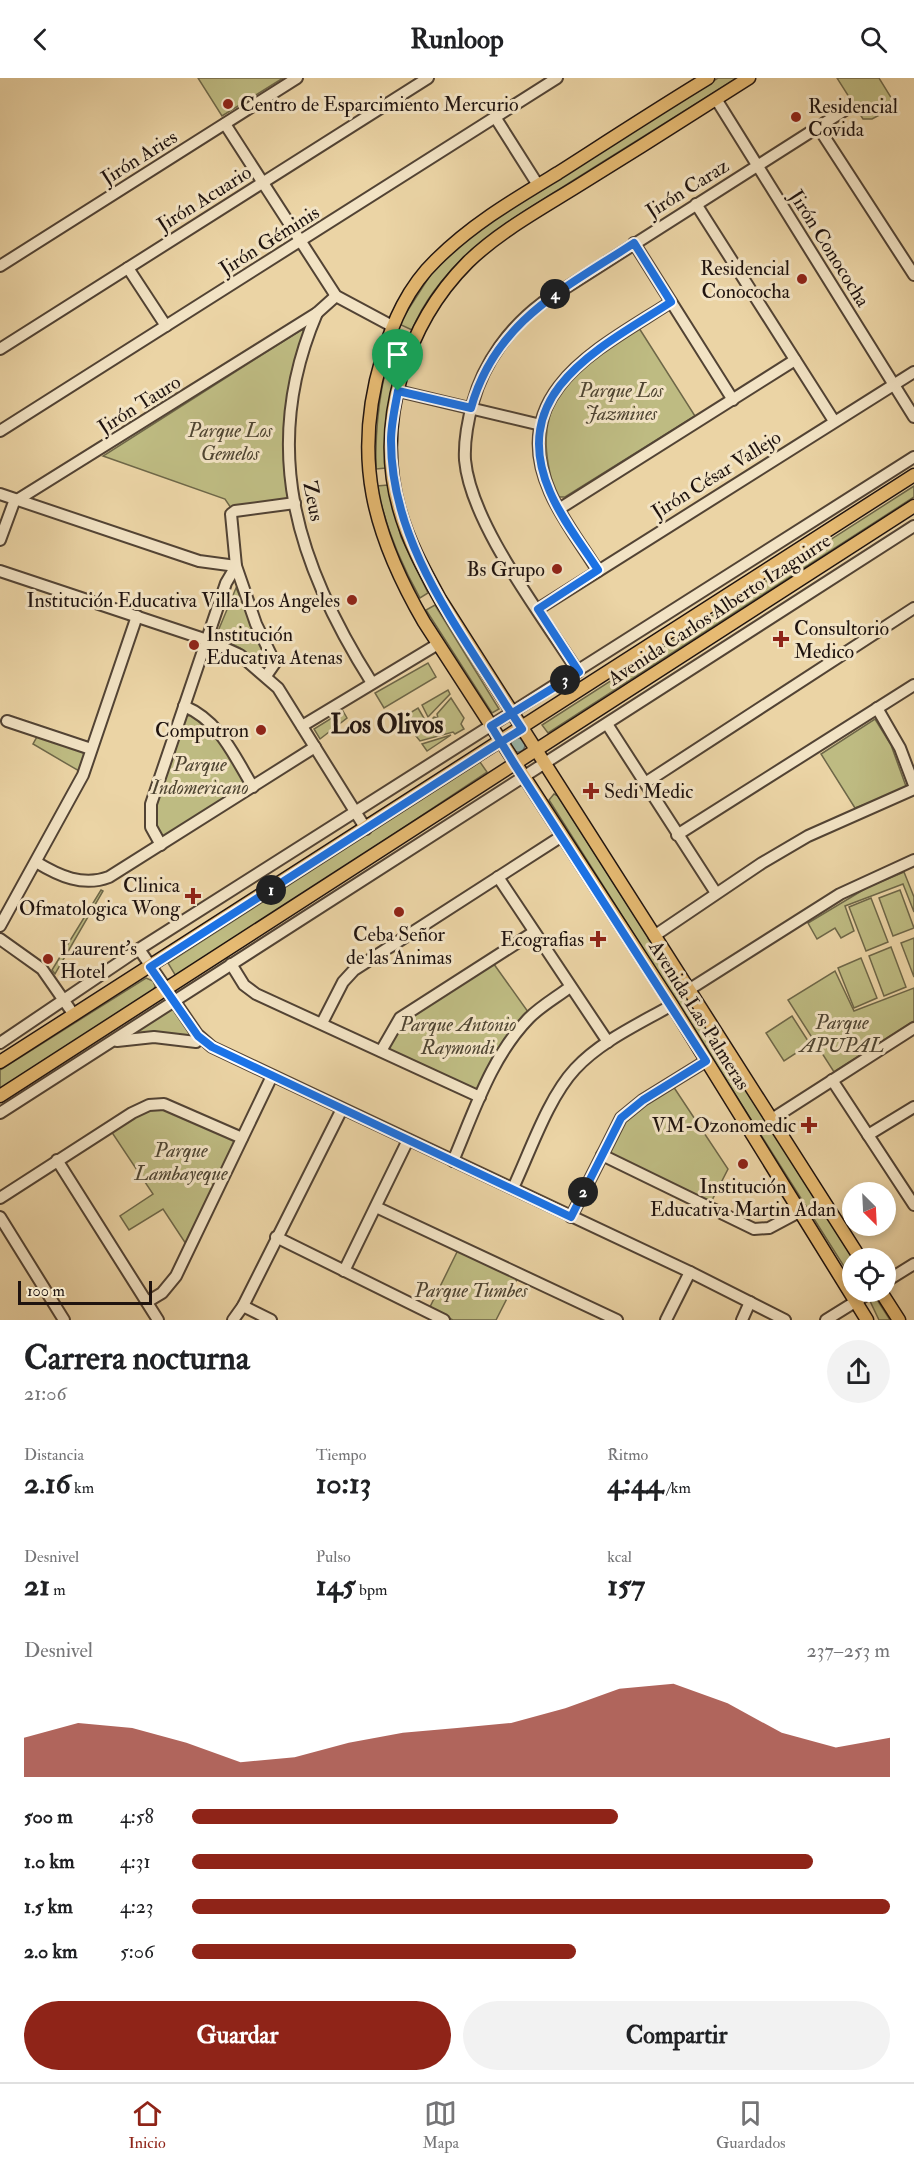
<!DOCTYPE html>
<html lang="es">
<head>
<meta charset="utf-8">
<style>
  body { margin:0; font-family:"IM FELL Double Pica",serif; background:#f2f2f2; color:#202124; height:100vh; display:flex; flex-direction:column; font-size:22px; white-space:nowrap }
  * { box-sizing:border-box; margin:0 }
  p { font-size:20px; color:#757577 }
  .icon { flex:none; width:33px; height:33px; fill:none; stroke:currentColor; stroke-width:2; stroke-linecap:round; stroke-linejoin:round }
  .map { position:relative; height:1242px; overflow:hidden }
  .details { display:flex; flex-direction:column; background:#fff; flex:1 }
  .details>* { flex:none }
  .needle { width:39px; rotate:156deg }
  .controls { position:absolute; left:842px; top:1104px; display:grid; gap:12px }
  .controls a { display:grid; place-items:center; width:54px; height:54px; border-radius:50%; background:#fff; box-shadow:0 3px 9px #0003; font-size:30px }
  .scale { position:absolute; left:18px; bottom:15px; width:134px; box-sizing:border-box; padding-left:6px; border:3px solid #1f130f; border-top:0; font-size:16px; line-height:21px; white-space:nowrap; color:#1f130f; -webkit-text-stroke:4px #f2e3c4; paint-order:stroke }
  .pin { position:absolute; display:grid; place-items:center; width:51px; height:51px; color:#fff; margin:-62px -26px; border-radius:50% 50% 50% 0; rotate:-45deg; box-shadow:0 0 6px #0007 }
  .pin .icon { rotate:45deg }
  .km { position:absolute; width:30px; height:30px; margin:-15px; border-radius:50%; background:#222; color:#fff; font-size:16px; line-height:30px; text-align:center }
  .round { display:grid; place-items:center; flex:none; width:63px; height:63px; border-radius:32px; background:#f2f2f2 }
  .overview { display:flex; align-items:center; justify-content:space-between; height:102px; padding:0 24px }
  h1 { font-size:33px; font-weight:700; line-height:45px }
  .metrics { display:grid; grid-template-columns:repeat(3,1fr); gap:9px; height:102px; padding:6px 24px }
  .metrics div { display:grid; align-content:center }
  .metrics b { font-size:30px; font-weight:700 }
  .metrics small { font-size:16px; font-weight:400 }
  .metrics p { font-size:16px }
  .chart { height:168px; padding:12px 24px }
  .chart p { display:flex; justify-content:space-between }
  .chart svg { width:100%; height:108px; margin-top:6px; fill:#8f2418; opacity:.7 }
  .action { display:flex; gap:12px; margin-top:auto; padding:12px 24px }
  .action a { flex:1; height:69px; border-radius:36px; background:#8f2418; color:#fff; font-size:24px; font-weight:700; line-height:69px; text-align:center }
  .action a+a { background:#f2f2f2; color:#202124 }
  ul { padding:0 24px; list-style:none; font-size:20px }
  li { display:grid; grid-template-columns:96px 72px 1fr; align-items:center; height:45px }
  li i { height:15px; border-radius:8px; background:#8f2418 }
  header { display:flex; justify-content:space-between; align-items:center; height:78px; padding:0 24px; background:#fff; font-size:27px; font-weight:700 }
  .menu { display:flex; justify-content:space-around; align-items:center; height:84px; border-top:2px solid #e0e0e0; background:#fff; font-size:16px; color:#757577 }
  .menu a { display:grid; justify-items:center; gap:3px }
  .menu .selected { color:#8f2418 }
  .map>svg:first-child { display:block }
</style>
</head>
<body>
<header><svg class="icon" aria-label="back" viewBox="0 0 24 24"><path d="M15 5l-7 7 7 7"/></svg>Runloop<svg class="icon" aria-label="search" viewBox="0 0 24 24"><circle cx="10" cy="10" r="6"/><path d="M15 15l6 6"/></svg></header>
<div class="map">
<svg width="914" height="1242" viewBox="0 0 914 1242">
  <rect width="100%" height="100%" fill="#ebd4a5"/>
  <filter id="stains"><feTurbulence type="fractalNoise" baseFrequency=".00333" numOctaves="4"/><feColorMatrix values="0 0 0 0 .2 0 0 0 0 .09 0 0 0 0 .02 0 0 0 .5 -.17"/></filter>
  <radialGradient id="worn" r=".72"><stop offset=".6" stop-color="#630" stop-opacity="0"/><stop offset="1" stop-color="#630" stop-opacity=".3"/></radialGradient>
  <!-- green -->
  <g fill="#bebb82" stroke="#6e6748" stroke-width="1.5">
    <path d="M198,0H283L222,38Z"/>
    <path d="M718,0H737C689,30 641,60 593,90C526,133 444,174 412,252L399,246L431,196L460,167L491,141Z"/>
    <path d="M837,0H879L892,21L889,32L872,41H863Z"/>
    <path d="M639,250L695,338L565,419H557C525,327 567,296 639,250Z"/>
    <path d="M301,252L305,253L298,276L290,418L287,421L231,430L225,421L103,378Z"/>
    <path d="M393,265L403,269C388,308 385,349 386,390L376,391C375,348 380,306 393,265Z"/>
    <path d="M388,407L401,459L428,515L420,520C400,484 385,449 377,408Z"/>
    <path d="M914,408V419L548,655L542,647Z"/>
    <path d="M236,510L268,578L261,585L240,570L216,558Z"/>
    <path d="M435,527L499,631L492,635L426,532Z"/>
    <path d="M428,585L436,599L384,630L375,615Z"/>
    <path d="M448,612L450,616L428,639L422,627Z"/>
    <path d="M451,620L464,640L461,646L464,651L455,656L453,654L420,663L416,658L434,639L438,640L437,636Z"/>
    <path d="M418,630L425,642L415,654L405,638Z"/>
    <path d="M343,633L347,640L320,661L314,651Z"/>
    <path d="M190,637C216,649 233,681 244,705L243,709L163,759L154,745V735L185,639Z"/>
    <path d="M875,641L891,667L907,711L855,730L821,676Z"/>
    <path d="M38,657L83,673L84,678L79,693L33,666Z"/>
    <path d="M451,657L427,673L422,666Z"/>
    <path d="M480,684L487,694L177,900L168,885Z"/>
    <path d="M554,716L558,718L853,1180L852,1201L549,722Z"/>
    <path d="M904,794L914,819V834L903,806L845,828L854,853L841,860L835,850L817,861L808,845L868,809Z"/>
    <path d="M101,812L103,813L55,896L52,892Z"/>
    <path d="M900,812L914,850L893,858L879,820Z"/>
    <path d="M871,820L888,864L866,873L849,829Z"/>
    <path d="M914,860V899L901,865Z"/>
    <path d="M891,869L906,909L884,918L869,878Z"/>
    <path d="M861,880L877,920L854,930L838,890Z"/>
    <path d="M491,882L531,938L480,1019L381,973L394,947Z"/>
    <path d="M835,893L854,933L914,910V943L834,994L788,922Z"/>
    <path d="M146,900L153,903L155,908L153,914L0,1011V992Z"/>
    <path d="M171,930L175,931L193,960L126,957Z"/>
    <path d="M792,938L810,966L784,983L766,955Z"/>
    <path d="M671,1005L728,1091L708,1130L602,1077L613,1052Z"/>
    <path d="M152,1026L242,1060L186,1166L163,1131L129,1152L120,1138L153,1116L109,1050Z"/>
    <path d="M458,1172L517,1201L496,1242H453L429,1231Z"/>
    <path d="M876,1220L890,1242H879L870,1223Z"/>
  </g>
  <!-- water -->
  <circle fill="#99b7ac" stroke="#68756d" stroke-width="1.5" cx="518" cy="667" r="7"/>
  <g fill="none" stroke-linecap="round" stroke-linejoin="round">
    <defs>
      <g id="minor">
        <path d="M716,21L914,339"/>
        <path d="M495,39L538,107"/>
        <path d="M225,46L336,218L392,248"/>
        <path d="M818,49L914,197"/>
        <path d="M696,126L834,343"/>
        <path d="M634,165L733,322"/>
        <path d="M0,188L297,0"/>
        <path d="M128,190L166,248"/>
        <path d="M317,235C259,370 297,487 372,605"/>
        <path d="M0,271L428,0"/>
        <path d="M398,313L541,347"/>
        <path d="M0,353L557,0"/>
        <path d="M0,416L199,483L236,488L226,505L151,726V749L161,767"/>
        <path d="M559,431L795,282"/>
        <path d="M0,462L14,424L317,235L336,218"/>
        <path d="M0,493L207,562L240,577L278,610L366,751"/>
        <path d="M598,493C582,467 562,442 550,414C505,313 602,269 671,224"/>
        <path d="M538,531L914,294"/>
        <path d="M578,594C543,538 471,447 465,382C464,363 468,342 473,324C484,284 510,249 542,225L845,32"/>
        <path d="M266,598L275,585L256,546L236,488L231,436L235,433L295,425"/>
        <path d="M184,628C220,643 234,678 253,709"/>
        <path d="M877,630L900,670L914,707"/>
        <path d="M7,643L91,671"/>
        <path d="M607,646L716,815"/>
        <path d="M302,648L438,566"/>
        <path d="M645,705L914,530"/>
        <path d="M677,757L914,607"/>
        <path d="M36,784C59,798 83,809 109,799L315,669"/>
        <path d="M498,799L608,964"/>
        <path d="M0,848L83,697L137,538"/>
        <path d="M654,858L762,785L808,758L914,711"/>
        <path d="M0,861L42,891L74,937"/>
        <path d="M139,871L197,956L212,969L690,1194L785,1242"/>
        <path d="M231,886L244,907L256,916L480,1019"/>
        <path d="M690,911L840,816L914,782"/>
        <path d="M322,945L343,904L354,892L562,758"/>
        <path d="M117,963L154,959L196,964L198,958"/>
        <path d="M0,965L139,871L914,379"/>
        <path d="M381,973L400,940L534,854"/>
        <path d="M832,1002L914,1127"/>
        <path d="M0,1035L914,448"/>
        <path d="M772,1041L914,950"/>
        <path d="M868,1057L914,1029"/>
        <path d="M602,1077L754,1151L769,1150L799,1134"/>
        <path d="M57,1082L158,1242"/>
        <path d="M453,1083C474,1034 491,979 529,940C541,928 557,919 570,909"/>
        <path d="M513,1110C530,1074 548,1020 575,991C601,963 639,946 672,927"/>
        <path d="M0,1120L132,1035L149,1027L164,1026L242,1060"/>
        <path d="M376,1129L617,1242"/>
        <path d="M0,1139L64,1242"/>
        <path d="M571,1139L621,1040L643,1022L706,983"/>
        <path d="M276,1159L444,1242"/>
        <path d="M344,1193L408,1062"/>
        <path d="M885,1204L914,1186"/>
        <path d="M147,1224L162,1215L176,1198L272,998"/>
        <path d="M243,1228L271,1242"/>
        <path d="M233,1242L243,1228L342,1031"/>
        <path d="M666,1242L690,1194"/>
        <path d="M742,1242L750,1224"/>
        <path d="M826,1242L871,1214"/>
      </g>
      <g id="major">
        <path d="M708,0C657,31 608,63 558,95C515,121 472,146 436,182C408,209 393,243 382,280C352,380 373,456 424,544L672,927L867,1242"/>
        <path d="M749,0C691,37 634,73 576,109C539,132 499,154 468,184C406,246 375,344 399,430C408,463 424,492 440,521L860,1180"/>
        <path d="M0,984L914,397"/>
        <path d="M0,1018L914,428"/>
        <path d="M881,1214L899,1242"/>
      </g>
    </defs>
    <!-- minor casing -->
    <use href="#minor" stroke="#524334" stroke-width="14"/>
    <!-- major casing -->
    <use href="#major" stroke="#1f130f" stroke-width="15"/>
    <!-- minor -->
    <use href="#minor" stroke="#f2e3c4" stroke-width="10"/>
    <!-- major -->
    <use href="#major" stroke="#e6ba72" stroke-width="12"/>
  </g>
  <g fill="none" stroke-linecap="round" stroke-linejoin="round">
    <defs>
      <path id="route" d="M398,313C395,329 391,346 391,363C391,463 455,545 506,627L522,651L488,672L150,889L198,958L212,969L571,1139L621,1040L643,1022L706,983L515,687L491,648L579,594L538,531L598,492C582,467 562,442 550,414C506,313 602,269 671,224L634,165C564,211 495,243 471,330L398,313"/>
    </defs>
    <!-- route casing -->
    <use href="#route" stroke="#fff" stroke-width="12"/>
    <!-- route -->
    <use href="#route" stroke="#1a73e8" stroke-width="8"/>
  </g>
  <!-- markers -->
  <g fill="#8f2418" stroke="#f2e3c4" stroke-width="2">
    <circle cx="228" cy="26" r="6"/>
    <circle cx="796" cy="39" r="6"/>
    <circle cx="802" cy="201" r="6"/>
    <circle cx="557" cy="491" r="6"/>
    <circle cx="352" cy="522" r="6"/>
    <path d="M778 552h6v6h6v6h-6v6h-6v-6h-6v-6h6z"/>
    <circle cx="194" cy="567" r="6"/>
    <circle cx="261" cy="652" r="6"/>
    <path d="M588 704h6v6h6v6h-6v6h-6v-6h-6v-6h6z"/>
    <path d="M190 809h6v6h6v6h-6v6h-6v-6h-6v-6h6z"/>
    <circle cx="399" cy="834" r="6"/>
    <path d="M595 852h6v6h6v6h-6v6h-6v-6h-6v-6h6z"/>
    <circle cx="48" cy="881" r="6"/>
    <path d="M806 1038h6v6h6v6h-6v6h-6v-6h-6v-6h6z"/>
    <circle cx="743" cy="1086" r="6"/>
  </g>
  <g text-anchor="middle" stroke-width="6" stroke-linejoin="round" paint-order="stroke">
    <!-- poi labels -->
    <g font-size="20" fill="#1f130f" stroke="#f2e3c4" text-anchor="end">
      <text x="240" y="33" text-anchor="start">Centro de Esparcimiento Mercurio</text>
      <text x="808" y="35" text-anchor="start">Residencial<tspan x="808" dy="23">Covida</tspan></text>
      <text x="790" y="197">Residencial<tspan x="790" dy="23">Conococha</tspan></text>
      <text x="545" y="498">Bs Grupo</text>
      <text x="340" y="529">Institución Educativa Villa Los Angeles</text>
      <text x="794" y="557" text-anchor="start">Consultorio<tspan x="794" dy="23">Medico</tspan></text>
      <text x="206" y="563" text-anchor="start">Institución<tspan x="206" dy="23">Educativa Atenas</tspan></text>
      <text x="249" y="659">Computron</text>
      <text x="604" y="720" text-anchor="start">Sedi Medic</text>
      <text x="180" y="814">Clinica<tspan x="180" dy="23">Ofmatologica Wong</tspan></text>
      <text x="399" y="863" text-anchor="middle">Ceba Señor<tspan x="399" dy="23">de las Animas</tspan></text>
      <text x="584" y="868">Ecografias</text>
      <text x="60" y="877" text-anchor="start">Laurent's<tspan x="60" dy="23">Hotel</tspan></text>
      <text x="796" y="1054">VM-Ozonomedic</text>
      <text x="743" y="1115" text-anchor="middle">Institución<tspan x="743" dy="23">Educativa Martin Adan</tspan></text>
    </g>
    <!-- street labels -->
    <g font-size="20" fill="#1f130f" stroke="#f2e3c4">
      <text transform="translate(139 79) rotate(-32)" y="7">Jirón Aries</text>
      <text transform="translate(687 110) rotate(-32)" y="7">Jirón Caraz</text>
      <text transform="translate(204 120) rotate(-32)" y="7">Jirón Acuario</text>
      <text transform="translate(269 162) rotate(-32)" y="7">Jirón Géminis</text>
      <text transform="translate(830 170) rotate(58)" y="7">Jirón Conococha</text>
      <text transform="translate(139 326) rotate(-32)" y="7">Jirón Tauro</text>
      <text transform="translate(716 396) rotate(-32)" y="7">Jirón César Vallejo</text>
      <text transform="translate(314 423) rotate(79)" y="7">Zeus</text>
      <text transform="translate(719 531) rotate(-33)" y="7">Avenida Carlos Alberto Izaguirre</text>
      <text transform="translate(700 937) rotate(58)" y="7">Avenida Las Palmeras</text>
    </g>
    <!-- park labels -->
    <g font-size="20" font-style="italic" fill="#4f4532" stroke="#f2e3c4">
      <text x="621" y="319">Parque Los<tspan x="621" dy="23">Jazmines</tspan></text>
      <text x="230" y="359">Parque Los<tspan x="230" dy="23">Gemelos</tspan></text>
      <text x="200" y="693">Parque<tspan x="200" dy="23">Indomericano</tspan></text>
      <text x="842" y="951">Parque<tspan x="842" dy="23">APUPAL</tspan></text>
      <text x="458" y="953">Parque Antonio<tspan x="458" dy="23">Raymondi</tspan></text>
      <text x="181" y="1079">Parque<tspan x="181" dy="23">Lambayeque</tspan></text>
      <text x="471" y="1219">Parque Tumbes</text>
    </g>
    <!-- district labels -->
    <g font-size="26" font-weight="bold" fill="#1f130f" stroke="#f2e3c4">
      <text x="387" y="655">Los Olivos</text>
    </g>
  </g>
  <rect width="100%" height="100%" filter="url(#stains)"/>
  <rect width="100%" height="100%" fill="url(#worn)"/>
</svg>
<div class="controls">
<a><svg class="needle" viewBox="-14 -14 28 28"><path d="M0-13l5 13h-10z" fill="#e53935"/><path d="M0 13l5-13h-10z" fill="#757577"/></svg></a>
<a><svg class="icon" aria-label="locate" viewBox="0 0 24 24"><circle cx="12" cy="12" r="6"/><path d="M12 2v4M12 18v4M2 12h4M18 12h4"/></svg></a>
</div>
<div class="scale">100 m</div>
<div class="pin" style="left:398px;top:313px;background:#1e9e55"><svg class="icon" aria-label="arrive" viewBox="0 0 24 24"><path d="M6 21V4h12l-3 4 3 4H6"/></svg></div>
<b class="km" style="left:271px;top:812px">1</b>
<b class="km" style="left:583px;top:1114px">2</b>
<b class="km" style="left:565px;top:602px">3</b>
<b class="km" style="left:555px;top:216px">4</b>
</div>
<section class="details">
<div class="overview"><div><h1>Carrera nocturna</h1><p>21:06</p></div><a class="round"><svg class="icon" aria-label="share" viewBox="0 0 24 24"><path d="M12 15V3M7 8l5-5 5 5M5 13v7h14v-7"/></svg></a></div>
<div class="metrics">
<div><p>Distancia</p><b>2.16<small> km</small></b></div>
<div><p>Tiempo</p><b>10:13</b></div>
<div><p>Ritmo</p><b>4:44<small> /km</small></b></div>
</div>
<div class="metrics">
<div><p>Desnivel</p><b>21<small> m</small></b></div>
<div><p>Pulso</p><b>145<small> bpm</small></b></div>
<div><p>kcal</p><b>157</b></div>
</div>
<div class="chart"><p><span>Desnivel</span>237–253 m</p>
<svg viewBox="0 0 160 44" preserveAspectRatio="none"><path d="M0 44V28L10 22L20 24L30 30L40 38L50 36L60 30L70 26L80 24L90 22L100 16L110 8L120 6L130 14L140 26L150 32L160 28V44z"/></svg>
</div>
<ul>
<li><b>500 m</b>4:58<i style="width:61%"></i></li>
<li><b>1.0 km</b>4:31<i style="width:89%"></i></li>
<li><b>1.5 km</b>4:23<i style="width:100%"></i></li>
<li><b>2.0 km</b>5:06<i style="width:55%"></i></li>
</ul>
<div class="action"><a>Guardar</a><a>Compartir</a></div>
</section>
<nav class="menu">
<a class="selected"><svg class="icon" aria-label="home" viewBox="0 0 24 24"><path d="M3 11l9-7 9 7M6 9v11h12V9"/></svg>Inicio</a>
<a><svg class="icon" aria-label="map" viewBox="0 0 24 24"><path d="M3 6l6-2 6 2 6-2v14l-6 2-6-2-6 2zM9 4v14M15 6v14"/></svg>Mapa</a>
<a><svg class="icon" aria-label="saved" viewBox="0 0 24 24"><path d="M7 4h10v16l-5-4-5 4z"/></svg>Guardados</a>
</nav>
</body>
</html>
